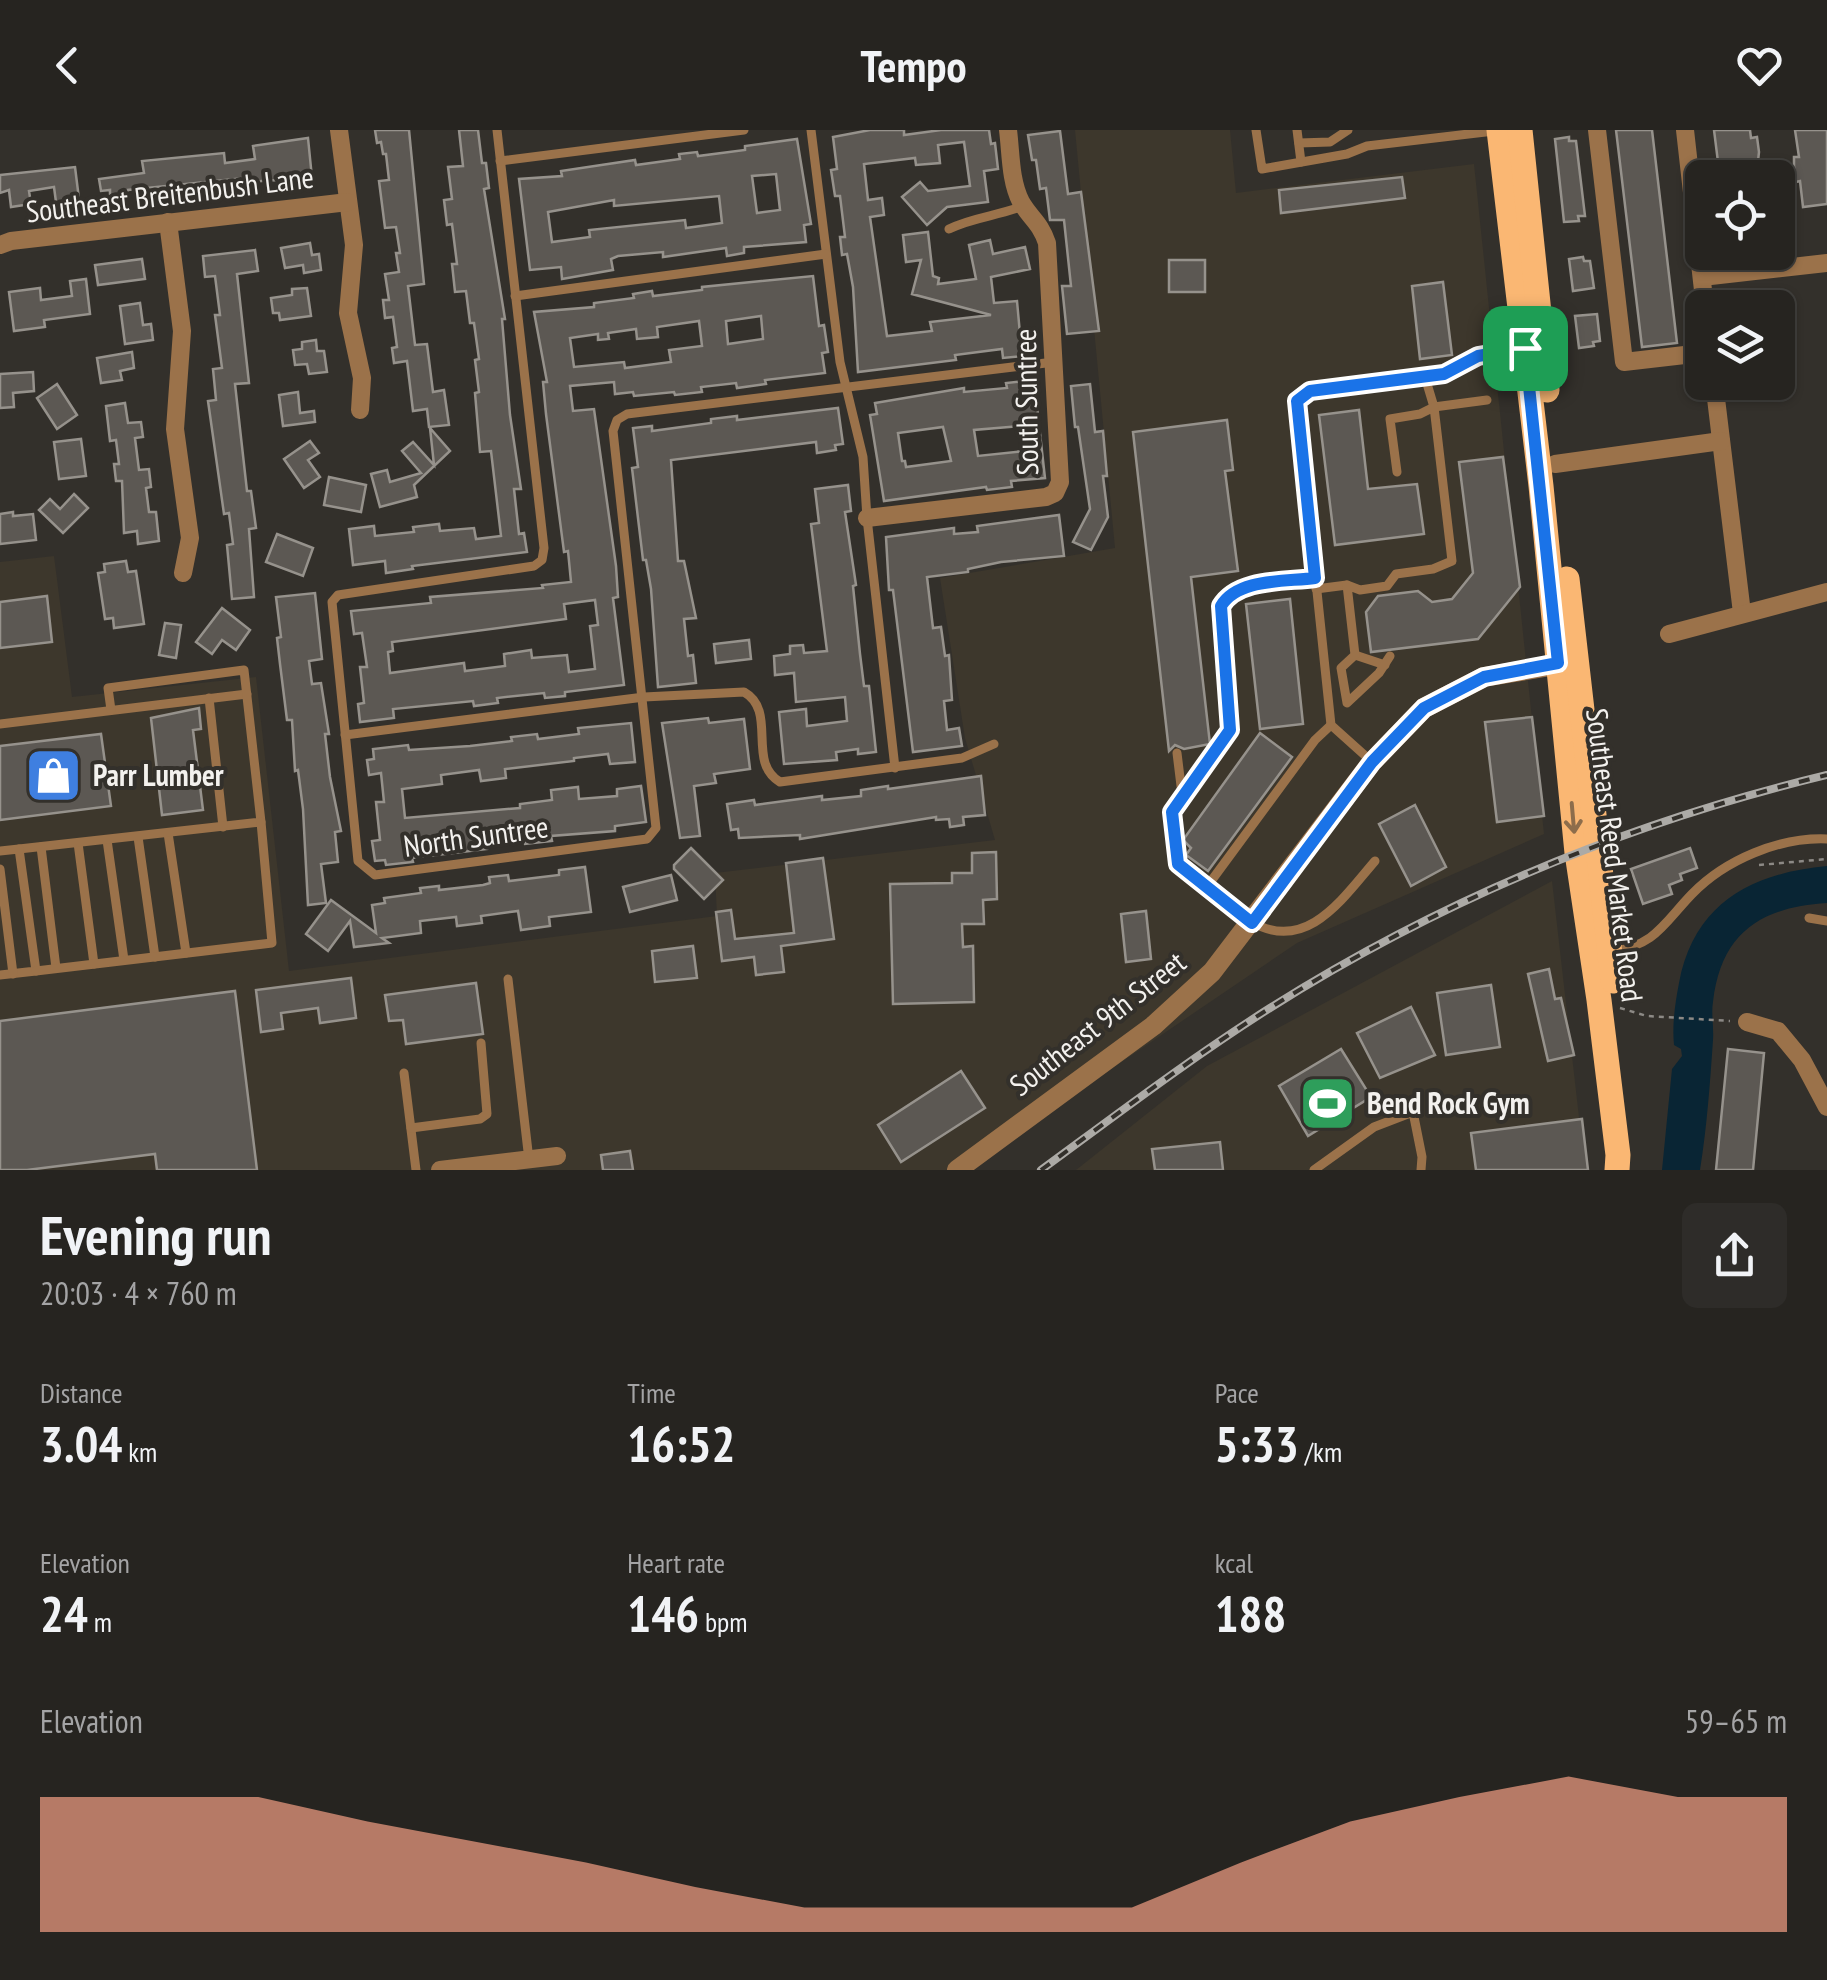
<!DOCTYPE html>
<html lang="en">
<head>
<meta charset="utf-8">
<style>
  body { margin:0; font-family:"PT Sans Narrow",sans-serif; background:#2e2c29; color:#f1f3f6; height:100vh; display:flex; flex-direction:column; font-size:38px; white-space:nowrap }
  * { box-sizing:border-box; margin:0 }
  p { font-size:32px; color:#a4a4a5 }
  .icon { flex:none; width:55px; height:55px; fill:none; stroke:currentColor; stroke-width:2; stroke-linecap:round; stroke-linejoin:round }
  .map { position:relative; height:1040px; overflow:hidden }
  .details { display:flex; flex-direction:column; background:#262420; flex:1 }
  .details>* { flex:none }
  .tools { position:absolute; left:1685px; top:30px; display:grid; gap:20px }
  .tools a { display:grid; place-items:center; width:110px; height:110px; border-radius:15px; background:#262420; box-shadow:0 2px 8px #0004,0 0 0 2px #42413e; font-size:50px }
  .pin { position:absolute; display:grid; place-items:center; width:85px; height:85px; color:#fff; margin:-42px; border-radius:20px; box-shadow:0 5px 15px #0006 }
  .round { display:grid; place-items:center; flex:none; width:105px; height:105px; border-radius:15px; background:#2e2c29 }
  .head { display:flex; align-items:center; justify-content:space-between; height:170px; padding:0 40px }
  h1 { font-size:55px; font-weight:700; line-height:75px }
  .figures { display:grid; grid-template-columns:repeat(3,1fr); gap:15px; height:170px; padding:10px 40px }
  .figures div { display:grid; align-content:center }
  .figures b { font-size:50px; font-weight:700 }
  .figures small { font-size:28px; font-weight:400 }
  .figures p { font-size:28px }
  .chart { height:280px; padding:20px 40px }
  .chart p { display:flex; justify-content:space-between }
  .chart svg { width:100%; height:180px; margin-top:10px; fill:#f39f84; opacity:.7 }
  header { display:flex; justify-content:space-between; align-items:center; height:130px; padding:0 40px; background:#262420; font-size:45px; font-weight:700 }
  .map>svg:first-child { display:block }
</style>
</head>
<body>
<header><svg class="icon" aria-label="back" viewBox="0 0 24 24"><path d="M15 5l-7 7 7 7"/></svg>Tempo<svg class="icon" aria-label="heart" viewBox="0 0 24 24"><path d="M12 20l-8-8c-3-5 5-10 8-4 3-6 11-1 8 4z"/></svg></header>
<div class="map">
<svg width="1827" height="1040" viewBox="0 0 1827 1040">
  <rect width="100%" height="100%" fill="#33302b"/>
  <!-- built -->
  <g fill="#3d372c">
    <path d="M1075,0H1230L1236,63L1474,34L1544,704L1297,813L1045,984L972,1040H0V432L54,426L72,567L256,547L289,841L717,786L715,743L995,710L965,608L940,448L1115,418Z"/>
    <path d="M1552,751L1585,1040H1076L1207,936Z"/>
  </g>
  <!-- water -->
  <path fill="#092534" d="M1827,736V773C1762,777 1721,802 1713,872C1711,884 1714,897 1713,910C1710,953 1707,997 1700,1040H1662L1672,939L1682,926L1681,919L1674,915C1672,894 1675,874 1679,853C1694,773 1752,743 1827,736Z"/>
  <!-- building -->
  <g fill="#5c5853" stroke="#96928c" stroke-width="2.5" fill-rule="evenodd">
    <path d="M375,0H409L424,154L408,156L415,215L427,214L433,262L444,260L449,295L429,297L427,279L413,281L407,231L394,233L392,218L397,217L393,187L385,188L383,170H389L385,144L399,142L396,123H400L396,97L385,98L379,51L389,50L386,24H383L381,12L377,13Z"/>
    <path d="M459,0H478L482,33H486L489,58L484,59L505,189H502L510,285L521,359H514L519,404L524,403L527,422L412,436L413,439L386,443L385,431L353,435L349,399L374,396L375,406L414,402L413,397L439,394L440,401L474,398L476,409L501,406L491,321L480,322L475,263L479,262L475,230L479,229L474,193H470L466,161L455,162L452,134H457L452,94L447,95L444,70L452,69L448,37L463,36Z"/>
    <path d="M870,0H904V5L941,0H989L991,14L995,13L998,39L984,41L988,72L947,77L927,95L902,67L920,52L928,61L970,56L964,12L938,15L940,33L916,35L915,28L864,34L868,70L882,68L884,85L870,87L887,206L932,201L930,192L991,185L912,164L921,130L906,132L903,105L928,102L933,146L939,148L938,154L976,149L969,115L990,110L993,124L1025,117L1030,139L991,147L994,173L1017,171L1022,226L1003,228L1002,219L955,225L956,230L858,242L853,157L847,124L842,125L840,107H845L840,66H835L831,40L837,39L833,7Z"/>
    <path d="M1616,0H1652L1677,213L1642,217Z"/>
    <path d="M1714,0H1750L1751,8L1757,7L1759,22L1758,31H1754L1756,48H1720Z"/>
    <path d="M1795,0H1827V74L1803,77L1800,51L1796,52L1794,36V27H1799Z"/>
    <path d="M1060,1L1068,64L1081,62L1099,201L1067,204L1062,156H1071L1064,90H1050L1046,58L1040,59L1036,30H1032L1028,5Z"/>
    <path d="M1569,7V11H1576L1585,86H1578L1579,91L1564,92L1555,9Z"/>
    <path d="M308,8L312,48L245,52L244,48L128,60L127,65L110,67V60L101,61L99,49L144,43L142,31L224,23L225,33L255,29L253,16Z"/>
    <path d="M797,9L811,94L804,95L806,112L744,117V123L727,126L726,118L663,127V122L618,126L611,129L613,140L562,149L561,137L530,140L519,49L562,46L561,41L635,30L636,35L680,29L679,24L697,22L698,26L745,20V16ZM776,44L780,80L757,83L752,46ZM719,66L722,93L686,98L685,90L589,100L590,107L552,112L548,82L614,70V76Z"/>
    <path d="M75,37L79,69L56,72L54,57L29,61L31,74L11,77L9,60L0,63V45Z"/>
    <path d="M1402,47L1405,68L1281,83L1279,60Z"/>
    <path d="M310,113L312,125L319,124L321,140L304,143L303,135L285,138L281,118Z"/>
    <path d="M255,120L258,141L237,144L249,253L235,254L247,361H251L256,398L249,399L254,467L232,469L227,415L233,414L229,383L224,384L208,271L216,270L213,239L222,238L215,185H220L215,146L205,147L203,126Z"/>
    <path d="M1583,127L1584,131H1590L1594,158L1573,161L1569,129Z"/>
    <path d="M142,129L145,149L98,155L95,135Z"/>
    <rect x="1169" y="130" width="36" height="32"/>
    <path d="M813,146L819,196L824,195L828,222L822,223L825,243L765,250L766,254L737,258L736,253L701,257L702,262L675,265L674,262L634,266L633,262L615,264L614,252L570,256L573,281L594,279L616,436L618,467L613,468L624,555L565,562V566L545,568L544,563L497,568L498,573L474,576L473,571L393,579L394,588L360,592L358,574L364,573L360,537H367L362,503L354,504L351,481L431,473L430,467L543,458L542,455L571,452L568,421L564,422L546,284L543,252H547L534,182L594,177V173L634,168L633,164L652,161L653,166L702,160V157ZM761,186L763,209L728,214L726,191ZM699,191L702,216L669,220L671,232L625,238L624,232L574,237L570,208L598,204V210L609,209L608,203L636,199L637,209L658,207L657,197ZM595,470L598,495L590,496L595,539L569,542L567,525L532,528L531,520L504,524L505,536L465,541L464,533L390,543L388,522L393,521L392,512L566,489L564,474Z"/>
    <path d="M86,149L90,184L44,190L45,197L14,201L9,162L40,158L41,170L72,166L70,151Z"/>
    <path d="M1443,152L1452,225L1420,229L1412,156Z"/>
    <path d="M307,158L311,186L280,190L279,183H273L271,168L292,165V159Z"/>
    <path d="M140,173L143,195L151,194L153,210L125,214L120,176Z"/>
    <path d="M1597,184L1600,211L1593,212L1594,216L1579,218L1575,186Z"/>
    <path d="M316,210L317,221H324L327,242L309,244L307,234L295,235L293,220L302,219V212Z"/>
    <path d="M132,222L134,238L120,241L122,250L101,253L97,228Z"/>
    <path d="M33,242L34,261L13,263L14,277L0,278V244Z"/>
    <path d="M1034,250L1045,348L1011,351L1012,357L987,360L986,357L884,371L870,285L877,284L875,273L964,258V262L1007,258L1006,253ZM1021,296L1024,321L978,326L974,300ZM943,297L951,331L906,337L905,331H902L898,303Z"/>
    <path d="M57,254L77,285L57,299L37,268Z"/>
    <path d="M1090,254L1095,302L1103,301L1107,346H1103L1108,387L1091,420L1073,412L1090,379L1078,297H1075L1071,256Z"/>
    <path d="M298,262L300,283L314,281L315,292L283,296L279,265Z"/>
    <path d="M125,273L128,293L141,292L143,307L135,308L139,340L149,339L151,357L146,358L149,382H156L159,411L138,414L137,401L124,403L122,351H116L114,334H119L116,310L110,311L106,276Z"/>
    <path d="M838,278L843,314L835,315L836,320L817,323L816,312L671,330L678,431H684L696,488L684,489L688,526L693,525L696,553L658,557L651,459L646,430H643L632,338L638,337L633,298L652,296V301L711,293V289L737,286V290Z"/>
    <path d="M1359,280L1368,359L1417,354L1424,404L1335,415L1319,285Z"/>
    <path d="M1227,290L1233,340L1225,341L1238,441L1191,447L1210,614L1184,619L1175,615L1169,621L1133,302Z"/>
    <path d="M430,298L450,321L414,355L417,367L380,377L371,344L387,340L390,352L421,343L402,321L413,312L434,335Z"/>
    <path d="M81,309L86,346L59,349L54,312Z"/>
    <path d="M310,311L319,323L308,330L320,347L304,358L284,329Z"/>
    <path d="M1503,327L1520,457L1478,509L1371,522L1366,482L1378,466L1418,461L1432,472L1452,469L1473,443L1459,332Z"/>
    <path d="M329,347L366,355L361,382L324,375Z"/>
    <path d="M848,355L851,381L845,382L856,455L853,456L860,524L864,556H869L876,622L858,624V619L836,622L837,630L784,634L779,582L806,579L807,596L847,591L845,567L796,572L794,543L775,545L774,526L790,524V516L803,515L804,523L827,521L811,394L819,393L815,359Z"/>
    <path d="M74,364L88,378L63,403L39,380L50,369L60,379Z"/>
    <path d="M13,382V386L33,384L36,410L0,414V384Z"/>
    <path d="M1059,385L1064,426L1001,432L968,439V442L927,447L933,498L941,497L945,526L949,525L952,570L944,571L947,600L959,598L962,616L913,622L893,460H889L886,407L954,398V404L978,402L977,396Z"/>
    <path d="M277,404L313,418L303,446L266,432Z"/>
    <path d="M126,431L128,442L136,441L144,494L114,498L113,488L105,489L98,443L105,442L104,434Z"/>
    <path d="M315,463L322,529L309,531L312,554L321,553L329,604H325L330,647L341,701L335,702L338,732L321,734L326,773L308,775L303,679L298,640L295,641L292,590H287L280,534L277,508L281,507L276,467Z"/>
    <path d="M47,466L52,512L0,518V472Z"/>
    <path d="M1290,469L1303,594L1260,599L1246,474Z"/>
    <path d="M222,478L250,500L236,520L222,510L212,524L196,512Z"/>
    <path d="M165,493L181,495L176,528L159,525Z"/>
    <path d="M749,510L751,529L716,533L714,514Z"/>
    <path d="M199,578L201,599L193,600L203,680L162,685L151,588Z"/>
    <path d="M1532,587L1544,686L1497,692L1485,592Z"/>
    <path d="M708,588L709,593L744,589L750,639L714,644L716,653L694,656L700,706L680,708L662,593Z"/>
    <path d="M631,593L635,632L610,634L608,624L574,628V631L505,639L506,648L481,651L479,640L441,645L442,654L402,659L405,688L520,678V674L552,670L551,660L578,657L579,669L617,666V659L641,656L646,692L615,696V701L551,706L552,711L525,714L524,709L486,713L487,719L412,728L413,732L386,735L385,730L375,731L372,711L380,710L376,672H384L381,643L369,645L367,630L374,629L373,619L408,615L409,620L470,616L512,611L511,607L537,604L538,609L579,604L578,598Z"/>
    <path d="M1260,603L1292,627L1208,741L1186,725L1191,718L1183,710Z"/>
    <path d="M101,604L111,676L0,690V616Z"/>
    <path d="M981,646L985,685L963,687L964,695L950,697L949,689L936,690V687L800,709V705L739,708L738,699L731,700L727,674L754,670L755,675L822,666V670L861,666V660L888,656V659Z"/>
    <path d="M1415,675L1446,737L1411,756L1379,694Z"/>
    <path d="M691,718L723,750L704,769L674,739V735Z"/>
    <path d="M1690,718L1697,738L1680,744L1682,750L1669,755L1672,764L1643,774L1631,739Z"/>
    <path d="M996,722L997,769L983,770L984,794H962L963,817L973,816L974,872L893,874L890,754L952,753V743H972V723Z"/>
    <path d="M823,728L834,809L781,816L784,842L756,845L754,827L722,831L716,782L731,780L735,809L794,803L786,733Z"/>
    <path d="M585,737L591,782L549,787L550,796L521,800L518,781L481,786L482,793L457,796L456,787L420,791L421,803L382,808L389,813L354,817L350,791L328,821L306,804L331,770L376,803L372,775L385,773L384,768L421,763L420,758L439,756V760L483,755L490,753L489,747L508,745L509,751L559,745V740Z"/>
    <path d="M671,745L677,770L630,782L623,757Z"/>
    <path d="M1146,781L1151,829L1126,832L1121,784Z"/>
    <path d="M693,816L697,848L655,852L652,821Z"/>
    <path d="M1549,839L1555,869L1561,868L1574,925L1548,931L1528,844Z"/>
    <path d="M351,848L356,888L320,893L318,878L281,883L283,899L261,902L256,860Z"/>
    <path d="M476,853L483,904L406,914L403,890L389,891L385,865Z"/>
    <path d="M1491,855L1500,917L1446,925L1437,863Z"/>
    <path d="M235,861L257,1040H157L155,1024L27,1040H0V891Z"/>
    <path d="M1411,877L1435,925L1380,948L1357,903Z"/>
    <path d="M1341,919L1371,967L1308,1006L1279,956Z"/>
    <path d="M1728,919L1764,923L1753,1040H1716Z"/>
    <path d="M961,941L985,978L901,1032L878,995Z"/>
    <path d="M1582,989L1588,1040H1476L1471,1003Z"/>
    <path d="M1220,1012L1223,1040H1155L1152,1019Z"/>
    <path d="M630,1021L633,1040H603L601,1025Z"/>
  </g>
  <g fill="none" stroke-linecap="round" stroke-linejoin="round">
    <!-- path -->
    <g stroke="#8c8985" stroke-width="2.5" stroke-dasharray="5 5" stroke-linecap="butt">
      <path d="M1759,735L1827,729"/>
      <path d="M1620,878L1647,886L1730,891"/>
    </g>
    <!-- service -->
    <g stroke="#9b724a" stroke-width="9">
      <path d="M497,0L544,418L542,430L534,436L338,465L332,472L358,731L375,745L647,709L656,698L613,301L617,290L627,284L1054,232"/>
      <path d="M811,0L840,232L863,327L867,388L895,638"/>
      <path d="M1256,0L1262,39L1347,24L1367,16L1494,1"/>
      <path d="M1297,0L1301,32"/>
      <path d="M1299,13L1330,12L1348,0"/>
      <path d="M500,31L744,0"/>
      <path d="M949,99C973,87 998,86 1023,76"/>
      <path d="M515,166L826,124"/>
      <path d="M1425,247L1434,277L1487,270"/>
      <path d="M1316,459L1347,455"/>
      <path d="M1355,525L1385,535"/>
      <path d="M1390,526L1379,543L1347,573L1341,538L1355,525L1347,455L1360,460L1387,456L1396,444L1433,439L1452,431L1434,277L1420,284L1390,289L1397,342"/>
      <path d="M209,568L223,697"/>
      <path d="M0,594L247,564"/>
      <path d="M1331,595L1315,610L1206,758C1220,769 1234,782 1250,791C1306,825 1343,768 1375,731"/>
      <path d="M345,605L644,567L744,562C778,581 746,632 780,652L962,628L994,614"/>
      <path d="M1177,623L1182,664"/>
      <path d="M1370,630L1331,595L1297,271L1309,261L1444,244L1478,227L1523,218"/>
      <path d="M168,703L186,823"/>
      <path d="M138,707L155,827"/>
      <path d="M107,710L124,830"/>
      <path d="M78,713L94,834"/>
      <path d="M41,717L56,838"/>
      <path d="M19,719L261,692L244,540L108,558L111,580"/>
      <path d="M0,721L19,719L36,841L0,845"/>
      <path d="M0,739L13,844"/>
      <path d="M1206,758L1178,734L1172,682L1230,600L1221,476C1238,448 1285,452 1315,449"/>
      <path d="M1809,788L1827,791"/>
      <path d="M1612,821C1655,816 1664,793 1692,764C1725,730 1779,707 1827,709"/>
      <path d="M36,841L272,813L261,692"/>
      <path d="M508,849L529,1030"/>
      <path d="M404,943L416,1040"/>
      <path d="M411,998L480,989L487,984L481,913"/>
      <path d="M1314,1040L1374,997L1413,982L1422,1027L1421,1040"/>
    </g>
    <!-- minor -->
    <g stroke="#9b724a" stroke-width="18">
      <path d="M339,0L354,115L348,183L362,248L360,280"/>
      <path d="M1597,0L1624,232L1702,223"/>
      <path d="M1685,0L1705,178"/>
      <path d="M168,92L182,201L175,299L190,408L183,443"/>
      <path d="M0,115L11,111L348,72"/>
      <path d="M1702,147L1827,133"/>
      <path d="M1714,252L1742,483"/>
      <path d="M1555,334L1721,311"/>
      <path d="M867,388L1046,367L1055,363L1060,352L1047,113C1040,92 1030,88 1021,72C1010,51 1011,23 1008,0"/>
      <path d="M1669,504L1827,462"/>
      <path d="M1747,892L1778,901L1802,930L1827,977"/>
      <path d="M440,1040L557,1026"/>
    </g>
    <!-- tertiary -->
    <path stroke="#9b724a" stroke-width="20" d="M957,1040L1153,896L1212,842L1372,632L1424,578L1484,547L1574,532"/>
    <!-- primary -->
    <g stroke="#fab773" stroke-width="25">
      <path d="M1499,0L1541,356L1577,723L1599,870L1618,1025L1617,1040"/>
      <path d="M1520,0L1547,260"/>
      <path d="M1567,449L1613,851"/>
    </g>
    <defs>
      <path id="rail" d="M1041,1040C1116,985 1191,928 1270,878C1441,770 1631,692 1827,645"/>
    </defs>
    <!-- rail casing -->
    <use href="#rail" stroke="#acaaa6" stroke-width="8"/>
    <!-- rail -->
    <use href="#rail" stroke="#33302b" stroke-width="4" stroke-dasharray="11" stroke-linecap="butt"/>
  </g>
  <!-- one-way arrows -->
  <defs><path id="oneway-shaft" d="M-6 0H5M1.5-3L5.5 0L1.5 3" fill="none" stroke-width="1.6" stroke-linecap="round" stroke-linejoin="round" transform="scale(2.5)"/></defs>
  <use stroke="#8d6d4b" href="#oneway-shaft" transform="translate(1573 688) rotate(85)"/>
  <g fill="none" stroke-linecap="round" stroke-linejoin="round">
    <defs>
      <path id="route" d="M1525,218L1558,533L1484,547L1424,578L1372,632L1252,793L1178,734L1172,682L1230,600L1221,476C1238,448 1285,452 1315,448L1297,271L1310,261L1444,244L1478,226Z"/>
    </defs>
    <!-- route casing -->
    <use href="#route" stroke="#fff" stroke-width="20"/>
    <!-- route -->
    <use href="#route" stroke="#1a73e8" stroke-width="12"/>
  </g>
  <!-- icons -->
  <defs>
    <symbol id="shop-square" viewBox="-11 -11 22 22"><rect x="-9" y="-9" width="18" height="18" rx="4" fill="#3f7fe0" stroke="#33302b"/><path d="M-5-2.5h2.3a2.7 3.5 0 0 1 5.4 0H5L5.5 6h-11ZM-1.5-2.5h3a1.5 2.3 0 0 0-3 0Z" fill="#fff"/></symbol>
    <symbol id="stadium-square" viewBox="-11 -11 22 22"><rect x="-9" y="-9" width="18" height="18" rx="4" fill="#2e9e5b" stroke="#33302b"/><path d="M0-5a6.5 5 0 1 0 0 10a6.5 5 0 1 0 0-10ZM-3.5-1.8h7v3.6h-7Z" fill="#fff"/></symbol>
  </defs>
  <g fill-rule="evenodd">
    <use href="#shop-square" x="22" y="614" width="63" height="63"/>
    <use href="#stadium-square" x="1296" y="942" width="63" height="63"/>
  </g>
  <g text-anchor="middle" stroke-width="8" stroke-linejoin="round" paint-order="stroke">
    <!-- street labels -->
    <g font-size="30" fill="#f3f1ee" stroke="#33302b">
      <text transform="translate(170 65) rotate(-7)" y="10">Southeast Breitenbush Lane</text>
      <text transform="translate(1027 272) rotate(-91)" y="10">South Suntree</text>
      <text transform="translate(476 707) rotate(-8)" y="10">North Suntree</text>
      <text transform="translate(1614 725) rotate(83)" y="10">Southeast Reed Market Road</text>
      <text transform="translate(1098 894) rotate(-38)" y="10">Southeast 9th Street</text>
    </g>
    <!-- poi labels -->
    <g font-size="30" font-weight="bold" fill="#f3f1ee" stroke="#33302b" text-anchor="start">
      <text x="93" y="656">Parr Lumber</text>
      <text x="1367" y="984">Bend Rock Gym</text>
    </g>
  </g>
</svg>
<div class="tools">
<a><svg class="icon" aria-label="locate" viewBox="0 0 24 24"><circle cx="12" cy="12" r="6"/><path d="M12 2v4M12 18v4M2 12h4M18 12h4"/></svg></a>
<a><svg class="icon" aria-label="layers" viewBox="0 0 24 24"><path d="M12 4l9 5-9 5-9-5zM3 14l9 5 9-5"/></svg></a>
</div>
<div class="pin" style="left:1525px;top:218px;background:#1e9e55"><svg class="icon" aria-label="arrive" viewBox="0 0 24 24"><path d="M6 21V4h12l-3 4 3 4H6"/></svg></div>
</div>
<section class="details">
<div class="head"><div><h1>Evening run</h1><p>20:03 · 4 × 760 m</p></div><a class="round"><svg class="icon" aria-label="share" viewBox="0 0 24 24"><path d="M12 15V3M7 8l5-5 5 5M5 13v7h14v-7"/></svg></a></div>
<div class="figures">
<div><p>Distance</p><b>3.04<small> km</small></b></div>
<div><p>Time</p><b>16:52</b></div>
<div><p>Pace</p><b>5:33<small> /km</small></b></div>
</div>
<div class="figures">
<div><p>Elevation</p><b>24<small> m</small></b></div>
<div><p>Heart rate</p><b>146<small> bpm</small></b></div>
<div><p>kcal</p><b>188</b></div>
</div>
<div class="chart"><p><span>Elevation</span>59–65 m</p>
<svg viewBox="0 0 160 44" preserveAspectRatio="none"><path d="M0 44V11L10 11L20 11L30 17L40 22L50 27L60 33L70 38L80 38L90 38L100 38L110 27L120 17L130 11L140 6L150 11L160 11V44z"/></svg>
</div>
</section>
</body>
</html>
